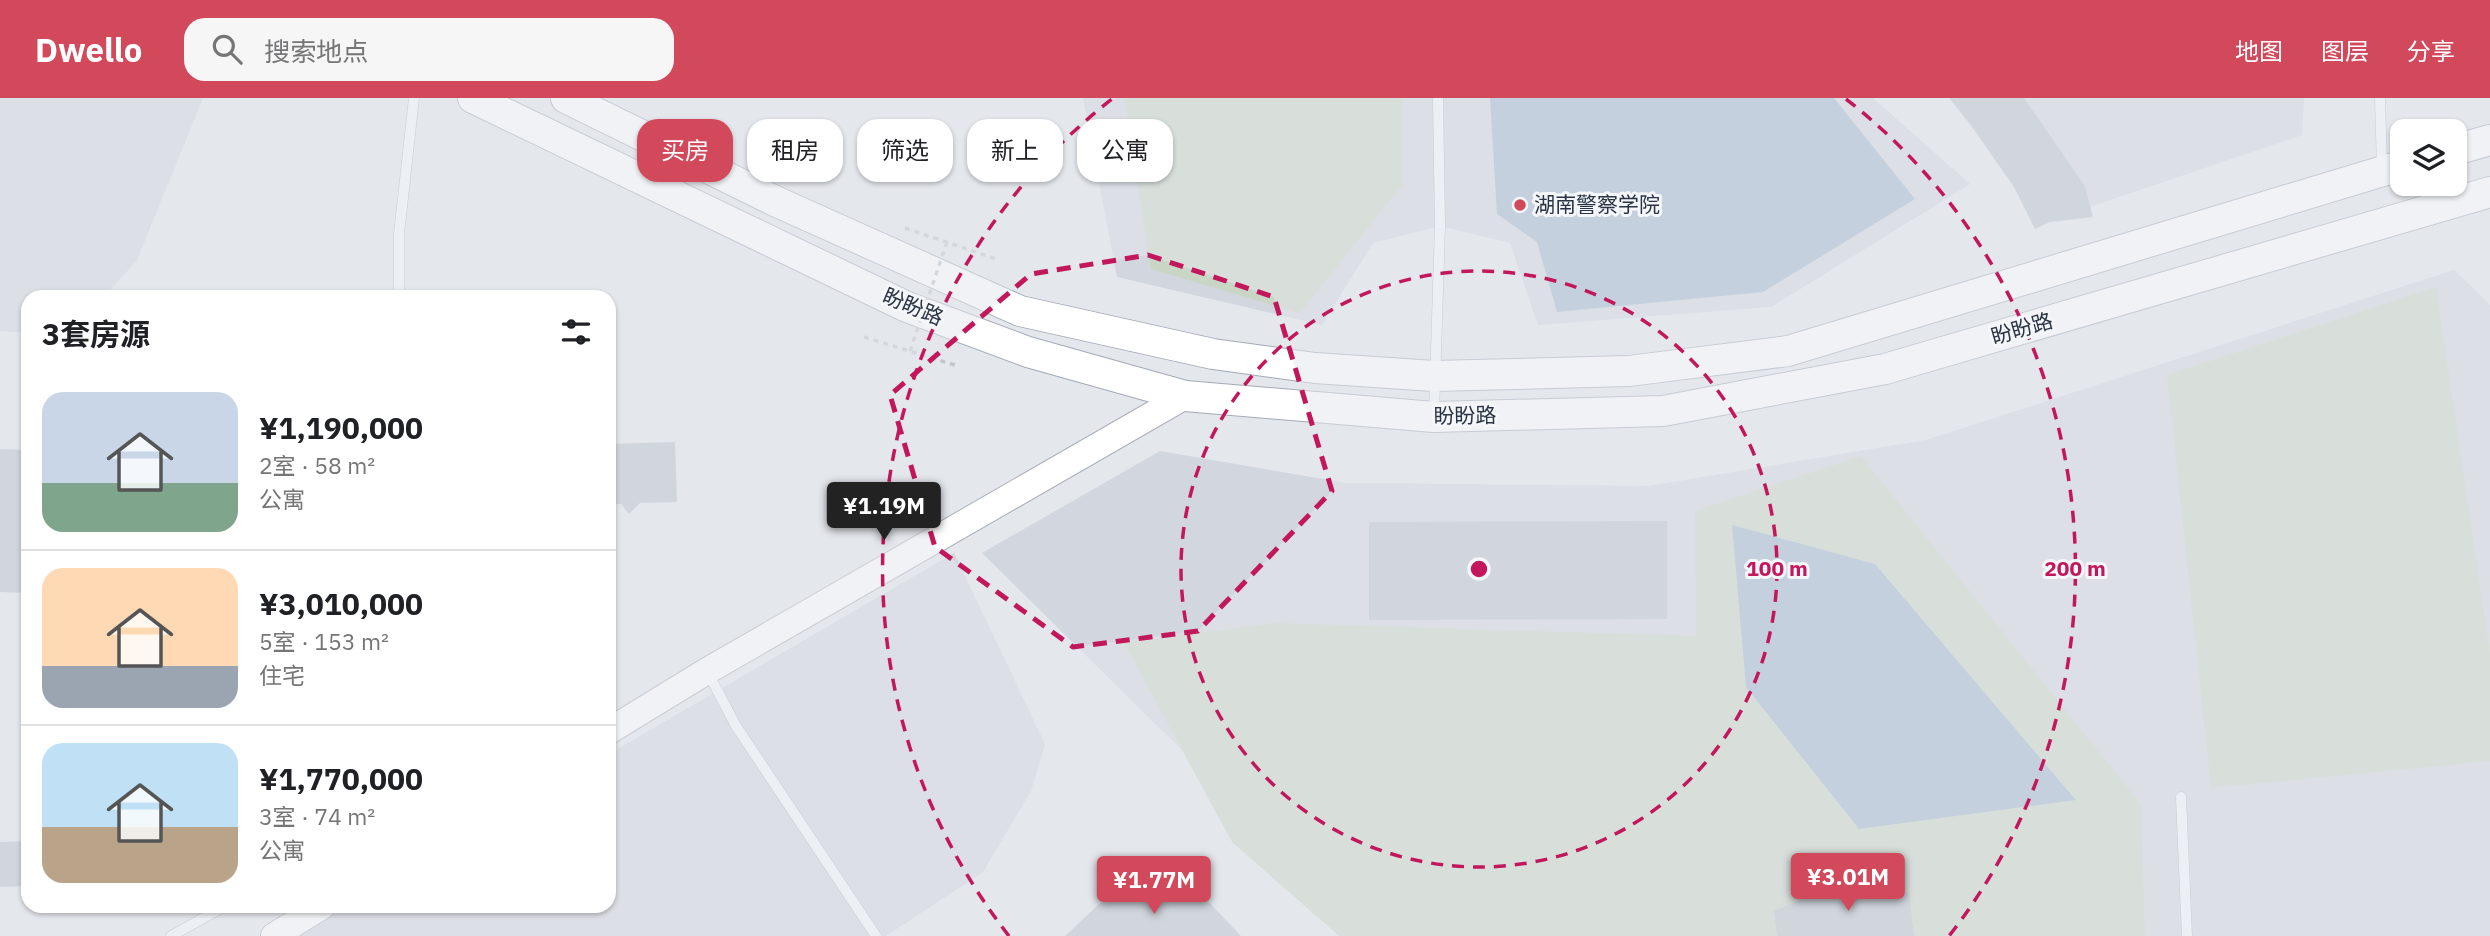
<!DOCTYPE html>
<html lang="zh">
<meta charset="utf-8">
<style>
body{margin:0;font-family:"IBM Plex Sans","Noto Sans SC",sans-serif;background:#f6f6f6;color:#202124;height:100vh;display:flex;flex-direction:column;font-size:26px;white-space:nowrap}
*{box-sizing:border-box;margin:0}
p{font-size:23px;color:#757577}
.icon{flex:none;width:38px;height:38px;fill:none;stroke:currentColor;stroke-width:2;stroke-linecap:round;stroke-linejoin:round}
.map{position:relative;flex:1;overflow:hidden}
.sheet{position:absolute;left:21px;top:192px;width:595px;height:623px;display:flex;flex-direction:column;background:#fff;border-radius:21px;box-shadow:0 2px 5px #0004}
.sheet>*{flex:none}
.top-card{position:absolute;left:637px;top:21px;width:665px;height:63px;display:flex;gap:14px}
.fabs{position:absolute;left:2390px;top:21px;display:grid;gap:14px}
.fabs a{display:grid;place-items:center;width:77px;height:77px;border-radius:14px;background:#fff;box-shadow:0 2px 5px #0004;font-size:35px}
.price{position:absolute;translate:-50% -60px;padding:0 16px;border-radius:7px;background:#d1495b;color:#fff;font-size:23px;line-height:46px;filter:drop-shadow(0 2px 4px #0008)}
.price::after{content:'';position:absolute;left:50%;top:42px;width:21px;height:16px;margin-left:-10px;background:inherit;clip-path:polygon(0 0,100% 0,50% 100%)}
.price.active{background:#222;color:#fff}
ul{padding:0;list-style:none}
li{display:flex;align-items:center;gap:21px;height:175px;padding:0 21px}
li+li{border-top:2px solid #e0e0e0}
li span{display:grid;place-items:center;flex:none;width:196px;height:140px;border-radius:21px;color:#555}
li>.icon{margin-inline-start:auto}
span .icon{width:84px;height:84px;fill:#fffc;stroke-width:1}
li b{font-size:30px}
h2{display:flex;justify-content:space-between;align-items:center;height:84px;padding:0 21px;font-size:30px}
.chip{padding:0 24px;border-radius:21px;background:#fff;box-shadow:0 2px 5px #0004;font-size:24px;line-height:63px}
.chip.active{background:#d1495b;color:#fff}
header{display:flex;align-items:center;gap:42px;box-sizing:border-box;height:98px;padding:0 35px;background:#d1495b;color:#fff}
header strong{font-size:33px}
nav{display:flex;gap:38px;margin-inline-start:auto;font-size:24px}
.search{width:490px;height:63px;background:#f6f6f6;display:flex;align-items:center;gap:18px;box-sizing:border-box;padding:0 24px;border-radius:21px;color:#757577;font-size:26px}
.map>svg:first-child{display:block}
</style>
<header>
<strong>Dwello</strong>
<div class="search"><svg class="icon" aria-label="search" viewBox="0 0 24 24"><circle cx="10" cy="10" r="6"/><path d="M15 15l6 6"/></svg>搜索地点</div>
<nav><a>地图</a><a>图层</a><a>分享</a></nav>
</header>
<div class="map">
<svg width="2490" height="838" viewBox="0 0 2490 838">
<rect width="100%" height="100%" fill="#e4e7ec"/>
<!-- built -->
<path fill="#d2d6de" d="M0 0H203L137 162 104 199 28 200V235L0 233Z
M1083 0H1873L1970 86 1771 209 1538 227 1510 145 1440 128 1373 145 1322 227 1117 179Z
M2015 0H2304L2302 37 2081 112Z
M2454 172 2490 207V838H1371L982 455 1160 353 1346 385 1649 388 1926 342Z
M954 455 1045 646 1031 693 983 774 886 838H297L347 809 609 808V656Z"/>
<!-- green -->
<path fill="#c9d6c5" d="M1124 0H1402L1403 86 1300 215 1151 171Z
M2436 189 2490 555V663L2211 690 2167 277Z
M1861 358 2141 706 2145 838H1339L1232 744 1124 545 1274 525 1696 538 1695 413Z"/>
<!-- water -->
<path fill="#9fb4cc" d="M1490 0H1834L1915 101 1763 194 1557 214 1537 144 1497 116Z
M1732 427 1875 466 2076 702 1859 731 1746 589Z"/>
<!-- building -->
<path fill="#bbc0ca" d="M1949 0H2024L2085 88 2093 119 2050 124 2035 131 2014 89 1970 26Z
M675 344 677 404 640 405 629 416 621 406H609V346Z
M0 351 28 352V495L0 494Z
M1667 423V521L1369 522V424Z
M28 743V788L0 789V744Z
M1186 780 1241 838H1065L1126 781 1153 811Z
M1839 784 1909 794 1914 838H1777L1774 813Z"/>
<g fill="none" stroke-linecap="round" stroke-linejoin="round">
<!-- service casing -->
<g stroke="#a9aeb7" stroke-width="11">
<path id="service" d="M2380 0 2382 69
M399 200V136L414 0
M1434 315 1440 128 1438 0
M707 573 736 628 876 838
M2181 699 2187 838
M171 838 225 808"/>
</g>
<!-- secondary casing -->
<g stroke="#a9aeb7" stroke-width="28">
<path id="secondary" d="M609 633 707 573 1185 298
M274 838 322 808"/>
</g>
<!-- primary casing -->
<g stroke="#a3abb8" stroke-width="32">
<path id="primary" d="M473 0 907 209 1028 254 1185 298 1434 319 1663 313 1885 271 2490 94
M566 0 775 103 1020 213 1213 256 1315 270 1434 278 1629 273 1788 253 2403 67
M2455 52 2490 42"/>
</g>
<!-- path -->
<path stroke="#c2c5cb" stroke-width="3.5" stroke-dasharray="5 5" stroke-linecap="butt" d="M905 130 996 161
M864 239 958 268"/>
<!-- service -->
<use href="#service" stroke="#f7f8fa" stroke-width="10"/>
<!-- secondary -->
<use href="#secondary" stroke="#fff" stroke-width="26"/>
<!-- primary -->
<use href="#primary" stroke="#fff" stroke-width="30"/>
<!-- path-bridge -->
<path stroke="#c2c5cb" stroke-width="3.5" stroke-dasharray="5 5" stroke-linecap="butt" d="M910 253 947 144"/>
</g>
<!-- marked area -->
<path d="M0 0H2490V838H0ZM1148 157 1274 199 1332 393 1198 533 1073 549 935 449 890 297 1031 176Z" fill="#e4e7ec" fill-opacity=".55" fill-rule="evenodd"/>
<path fill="none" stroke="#c2185b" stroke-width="5" stroke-dasharray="14 9" stroke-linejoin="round" d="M1148 157 1274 199 1332 393 1198 533 1073 549 935 449 890 297 1031 176Z"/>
<!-- distance rings -->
<g fill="none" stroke="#c2185b" stroke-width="3.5" stroke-dasharray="12 9">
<circle cx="1479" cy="471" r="298"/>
<path d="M1009 838A596 596 0 0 1 1112 1M1846 1A596 596 0 0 1 1949 838"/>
</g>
<!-- markers -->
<circle fill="#d1495b" stroke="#f4f6f9" stroke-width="2.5" cx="1520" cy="107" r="7"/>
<g text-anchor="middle" stroke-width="6" stroke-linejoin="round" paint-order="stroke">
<!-- poi labels -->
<g font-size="21" fill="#2b3445" stroke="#f4f6f9" text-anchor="start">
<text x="1534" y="114">湖南警察学院</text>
</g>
<!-- street labels -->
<g font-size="21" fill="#2b3445" stroke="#f4f6f9">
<text transform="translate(913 209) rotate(23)" y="7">盼盼路</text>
<text transform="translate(2022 231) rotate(-16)" y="7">盼盼路</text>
<text transform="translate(1465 318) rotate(-1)" y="7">盼盼路</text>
</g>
</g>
<circle cx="1479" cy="471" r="10" fill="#c2185b" stroke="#f4f6f9" stroke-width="3.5"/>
<g font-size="21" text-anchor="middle" font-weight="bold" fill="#c2185b" stroke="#f4f6f9" stroke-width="6" stroke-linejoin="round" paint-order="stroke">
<text x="1777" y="478">100 m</text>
<text x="2075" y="478">200 m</text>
</g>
</svg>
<div class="fabs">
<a><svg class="icon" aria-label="layers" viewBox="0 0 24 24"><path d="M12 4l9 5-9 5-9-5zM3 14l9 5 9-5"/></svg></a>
</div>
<b class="price active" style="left:884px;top:444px">¥1.19M</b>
<b class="price" style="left:1848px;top:815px">¥3.01M</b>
<b class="price" style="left:1154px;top:818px">¥1.77M</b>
<div class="top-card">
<a class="chip active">买房</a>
<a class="chip">租房</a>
<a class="chip">筛选</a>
<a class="chip">新上</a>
<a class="chip">公寓</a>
</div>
<section class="sheet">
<h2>3套房源<svg class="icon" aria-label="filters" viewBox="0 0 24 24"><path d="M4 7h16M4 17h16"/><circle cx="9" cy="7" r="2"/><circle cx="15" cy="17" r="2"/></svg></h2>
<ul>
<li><span style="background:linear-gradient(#c9d6e8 65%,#7fa58c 0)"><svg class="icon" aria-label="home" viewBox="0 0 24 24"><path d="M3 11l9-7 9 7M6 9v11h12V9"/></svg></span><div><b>¥1,190,000</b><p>2室 · 58 m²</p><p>公寓</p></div></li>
<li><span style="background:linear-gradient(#ffd9b3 70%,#9aa5b1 0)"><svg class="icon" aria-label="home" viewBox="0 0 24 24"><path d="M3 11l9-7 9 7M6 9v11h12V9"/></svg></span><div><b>¥3,010,000</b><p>5室 · 153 m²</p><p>住宅</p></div></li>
<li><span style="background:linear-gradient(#bfe0f5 60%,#b9a48a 0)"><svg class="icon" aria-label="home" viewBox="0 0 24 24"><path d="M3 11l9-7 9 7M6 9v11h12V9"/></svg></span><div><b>¥1,770,000</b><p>3室 · 74 m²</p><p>公寓</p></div></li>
</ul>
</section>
</div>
